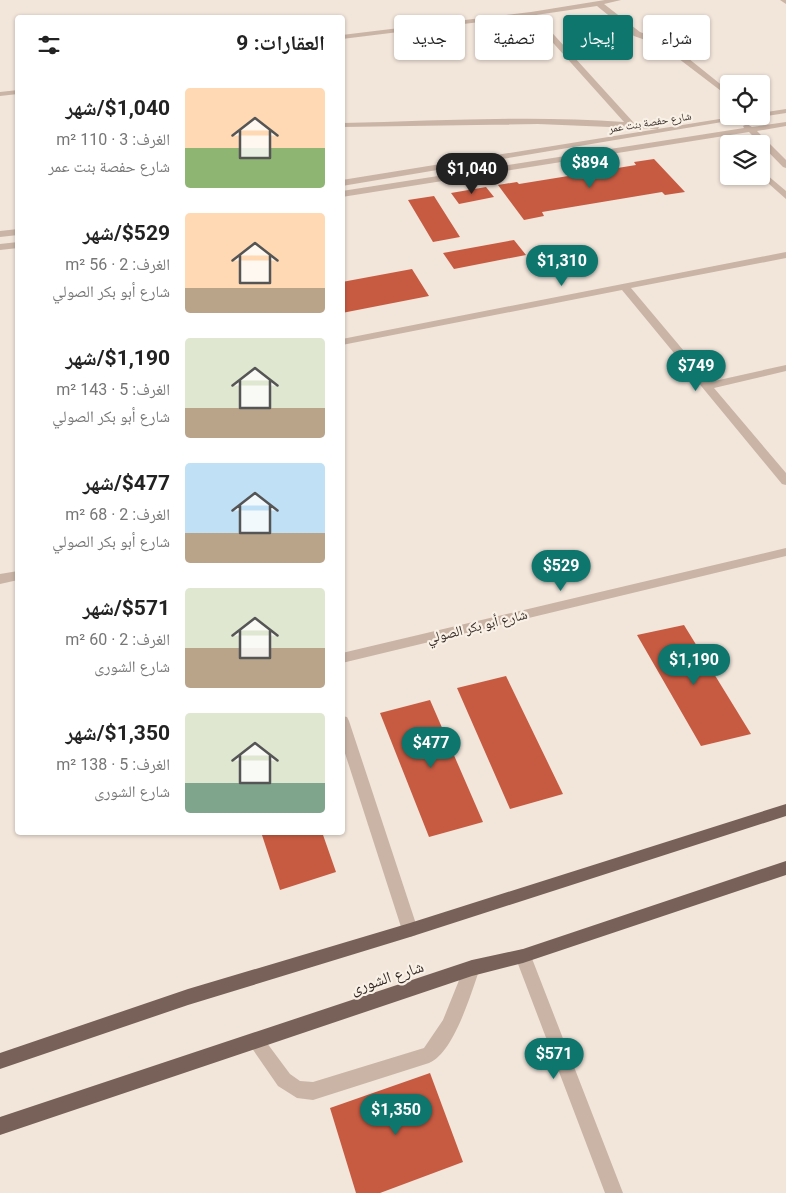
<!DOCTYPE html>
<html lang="ar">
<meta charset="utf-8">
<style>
body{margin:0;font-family:Roboto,"Noto Naskh Arabic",sans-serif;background:#f2f2f2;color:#222;direction:rtl;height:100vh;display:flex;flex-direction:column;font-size:19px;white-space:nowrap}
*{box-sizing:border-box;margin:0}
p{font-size:16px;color:#767676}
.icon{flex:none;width:28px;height:28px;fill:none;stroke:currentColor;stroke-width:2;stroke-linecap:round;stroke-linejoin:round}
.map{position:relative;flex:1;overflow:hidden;direction:ltr}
.details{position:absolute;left:15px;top:15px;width:330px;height:820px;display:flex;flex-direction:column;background:#fff;border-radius:5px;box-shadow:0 1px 4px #0004;direction:rtl}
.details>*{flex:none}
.top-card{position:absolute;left:360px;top:15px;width:350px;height:45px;direction:rtl;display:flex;gap:10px}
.buttons{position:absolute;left:720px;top:75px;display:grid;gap:10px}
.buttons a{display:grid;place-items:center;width:50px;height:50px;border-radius:5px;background:#fff;box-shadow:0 1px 4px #0004;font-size:25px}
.price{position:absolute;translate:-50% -42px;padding:0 11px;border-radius:18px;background:#0f766e;color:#fff;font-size:16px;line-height:32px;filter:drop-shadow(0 1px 2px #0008)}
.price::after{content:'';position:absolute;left:50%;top:30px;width:15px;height:11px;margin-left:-8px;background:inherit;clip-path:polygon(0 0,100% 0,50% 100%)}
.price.on{background:#222;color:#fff}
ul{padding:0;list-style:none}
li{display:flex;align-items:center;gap:15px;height:125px;padding:0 20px}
li span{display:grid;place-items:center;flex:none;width:140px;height:100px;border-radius:5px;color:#555}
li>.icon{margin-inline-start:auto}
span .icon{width:60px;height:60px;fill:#fffc;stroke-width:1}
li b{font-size:21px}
h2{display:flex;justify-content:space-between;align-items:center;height:60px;padding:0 20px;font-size:21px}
.chip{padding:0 18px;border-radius:5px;background:#fff;box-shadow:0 1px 4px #0004;font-size:18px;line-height:45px}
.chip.on{background:#0f766e;color:#fff}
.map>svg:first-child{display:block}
</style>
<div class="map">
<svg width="786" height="1193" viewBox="0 0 786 1193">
<rect width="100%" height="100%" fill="#f2e5da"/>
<!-- building -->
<path fill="#c75b42" d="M654 159 685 192 665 195 662 192 542 212 544 216 524 220 498 185 517 182 519 184 636 165 634 162Z
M486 187 494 197 459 204 451 193Z
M434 196 460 237 433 242 408 200Z
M514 240 526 255 454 269 443 253Z
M412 269 429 296 342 313V282Z
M684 625 751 734 701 746 637 635Z
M506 676 563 794 510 809 457 688Z
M430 700 483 822 429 837 380 713Z
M261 832H322L336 872 280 890Z
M430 1073 463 1162 380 1193H356L330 1108Z"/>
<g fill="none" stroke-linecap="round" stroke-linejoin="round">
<!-- minor -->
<path fill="#cab4a6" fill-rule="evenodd" d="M605 0H621L604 4 640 32 668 42 729 91V97L662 46 634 36 597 6 536 15 634 123 655 125 659 127 658 129 538 124 342 127V123C436 121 531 115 624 122L529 16 342 39V35L531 12Z
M780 0H786V4Z
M18 90V94L0 96V92Z
M786 109V113L761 117 758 116H761V113Z
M738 116H758L342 186V180Z
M786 122V126L757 131 786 160V168L783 167 749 132 342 197V191L744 128 743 126 747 124 752 127Z
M761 170 786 191V199L760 176H761Z
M18 229V235L0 237V231Z
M18 242V248L0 250V244Z
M786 252V258L631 288 710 382 786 365V371L714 388 786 473V485L782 484 622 290 342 345V339Z
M786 548V556L342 663V653Z
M18 571V580L0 584V574Z
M342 716 347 717 349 721 418 930 416 935 410 937 404 935 402 930 342 744Z
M523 949 529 951 531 956 623 1193H605L515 956 517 951Z
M472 960 478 963 480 968C471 993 454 1053 429 1063L313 1100 297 1098 278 1086 247 1041 249 1035 255 1033 261 1035 290 1074 300 1081 313 1082 424 1048 443 1020 466 963Z"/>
<!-- major -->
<path fill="#786158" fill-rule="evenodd" d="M786 804V816L410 937 188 1005 0 1069V1053L188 989 410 923Z
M786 861V875L523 963 472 976 0 1135V1117L472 960 523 949Z"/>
</g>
<g text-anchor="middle" stroke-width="4.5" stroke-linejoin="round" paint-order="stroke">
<!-- far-street labels -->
<g font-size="11" fill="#362b27" stroke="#f9f0e6">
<text transform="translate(650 122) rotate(-9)" y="4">شارع حفصة بنت عمر</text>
</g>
<!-- street labels -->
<g font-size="14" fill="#362b27" stroke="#f9f0e6">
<text transform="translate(477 626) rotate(-14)" y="5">شارع أبو بكر الصولي</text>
</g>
<!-- near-street labels -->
<g font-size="16" fill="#362b27" stroke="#f9f0e6">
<text transform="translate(387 977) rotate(-18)" y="6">شارع الشورى</text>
</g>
</g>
</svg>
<div class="buttons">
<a><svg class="icon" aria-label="locate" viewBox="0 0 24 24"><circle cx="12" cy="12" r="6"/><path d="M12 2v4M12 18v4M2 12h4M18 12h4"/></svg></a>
<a><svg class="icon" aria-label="layers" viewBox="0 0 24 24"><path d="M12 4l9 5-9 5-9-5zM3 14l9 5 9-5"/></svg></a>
</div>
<b class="price" style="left:590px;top:189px">$894</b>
<b class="price on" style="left:472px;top:195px">$1,040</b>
<b class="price" style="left:562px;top:287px">$1,310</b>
<b class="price" style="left:696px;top:392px">$749</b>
<b class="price" style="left:561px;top:592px">$529</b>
<b class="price" style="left:694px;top:686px">$1,190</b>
<b class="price" style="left:431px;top:769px">$477</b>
<b class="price" style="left:554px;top:1080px">$571</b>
<b class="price" style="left:396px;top:1136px">$1,350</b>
<div class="top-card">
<a class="chip">شراء</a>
<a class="chip on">إيجار</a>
<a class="chip">تصفية</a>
<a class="chip">جديد</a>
</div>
<section class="details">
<h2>العقارات: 9<svg class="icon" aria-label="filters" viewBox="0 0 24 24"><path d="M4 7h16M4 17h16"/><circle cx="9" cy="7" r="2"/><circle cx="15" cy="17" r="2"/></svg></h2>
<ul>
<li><span style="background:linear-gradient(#ffd9b3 60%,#8fb573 0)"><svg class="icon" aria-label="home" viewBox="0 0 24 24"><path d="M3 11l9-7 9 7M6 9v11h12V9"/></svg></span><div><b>$1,040/شهر</b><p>الغرف: 3 · 110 m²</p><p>شارع حفصة بنت عمر</p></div></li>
<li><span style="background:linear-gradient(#ffd9b3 75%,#b9a48a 0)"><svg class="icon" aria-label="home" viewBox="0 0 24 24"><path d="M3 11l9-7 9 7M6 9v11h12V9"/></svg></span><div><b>$529/شهر</b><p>الغرف: 2 · 56 m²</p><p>شارع أبو بكر الصولي</p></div></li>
<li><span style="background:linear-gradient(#dfe7d0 70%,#b9a48a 0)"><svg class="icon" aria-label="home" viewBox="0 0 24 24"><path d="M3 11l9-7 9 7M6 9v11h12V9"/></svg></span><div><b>$1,190/شهر</b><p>الغرف: 5 · 143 m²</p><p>شارع أبو بكر الصولي</p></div></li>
<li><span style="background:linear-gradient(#bfe0f5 70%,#b9a48a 0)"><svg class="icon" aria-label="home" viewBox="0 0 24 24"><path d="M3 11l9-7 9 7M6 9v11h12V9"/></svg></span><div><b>$477/شهر</b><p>الغرف: 2 · 68 m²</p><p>شارع أبو بكر الصولي</p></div></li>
<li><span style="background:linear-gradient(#dfe7d0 60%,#b9a48a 0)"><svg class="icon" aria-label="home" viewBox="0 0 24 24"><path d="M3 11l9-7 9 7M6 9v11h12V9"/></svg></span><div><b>$571/شهر</b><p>الغرف: 2 · 60 m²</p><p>شارع الشورى</p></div></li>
<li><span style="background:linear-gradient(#dfe7d0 70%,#7fa58c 0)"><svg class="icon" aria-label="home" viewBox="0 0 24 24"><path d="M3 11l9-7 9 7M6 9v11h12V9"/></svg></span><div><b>$1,350/شهر</b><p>الغرف: 5 · 138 m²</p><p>شارع الشورى</p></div></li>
</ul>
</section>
</div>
